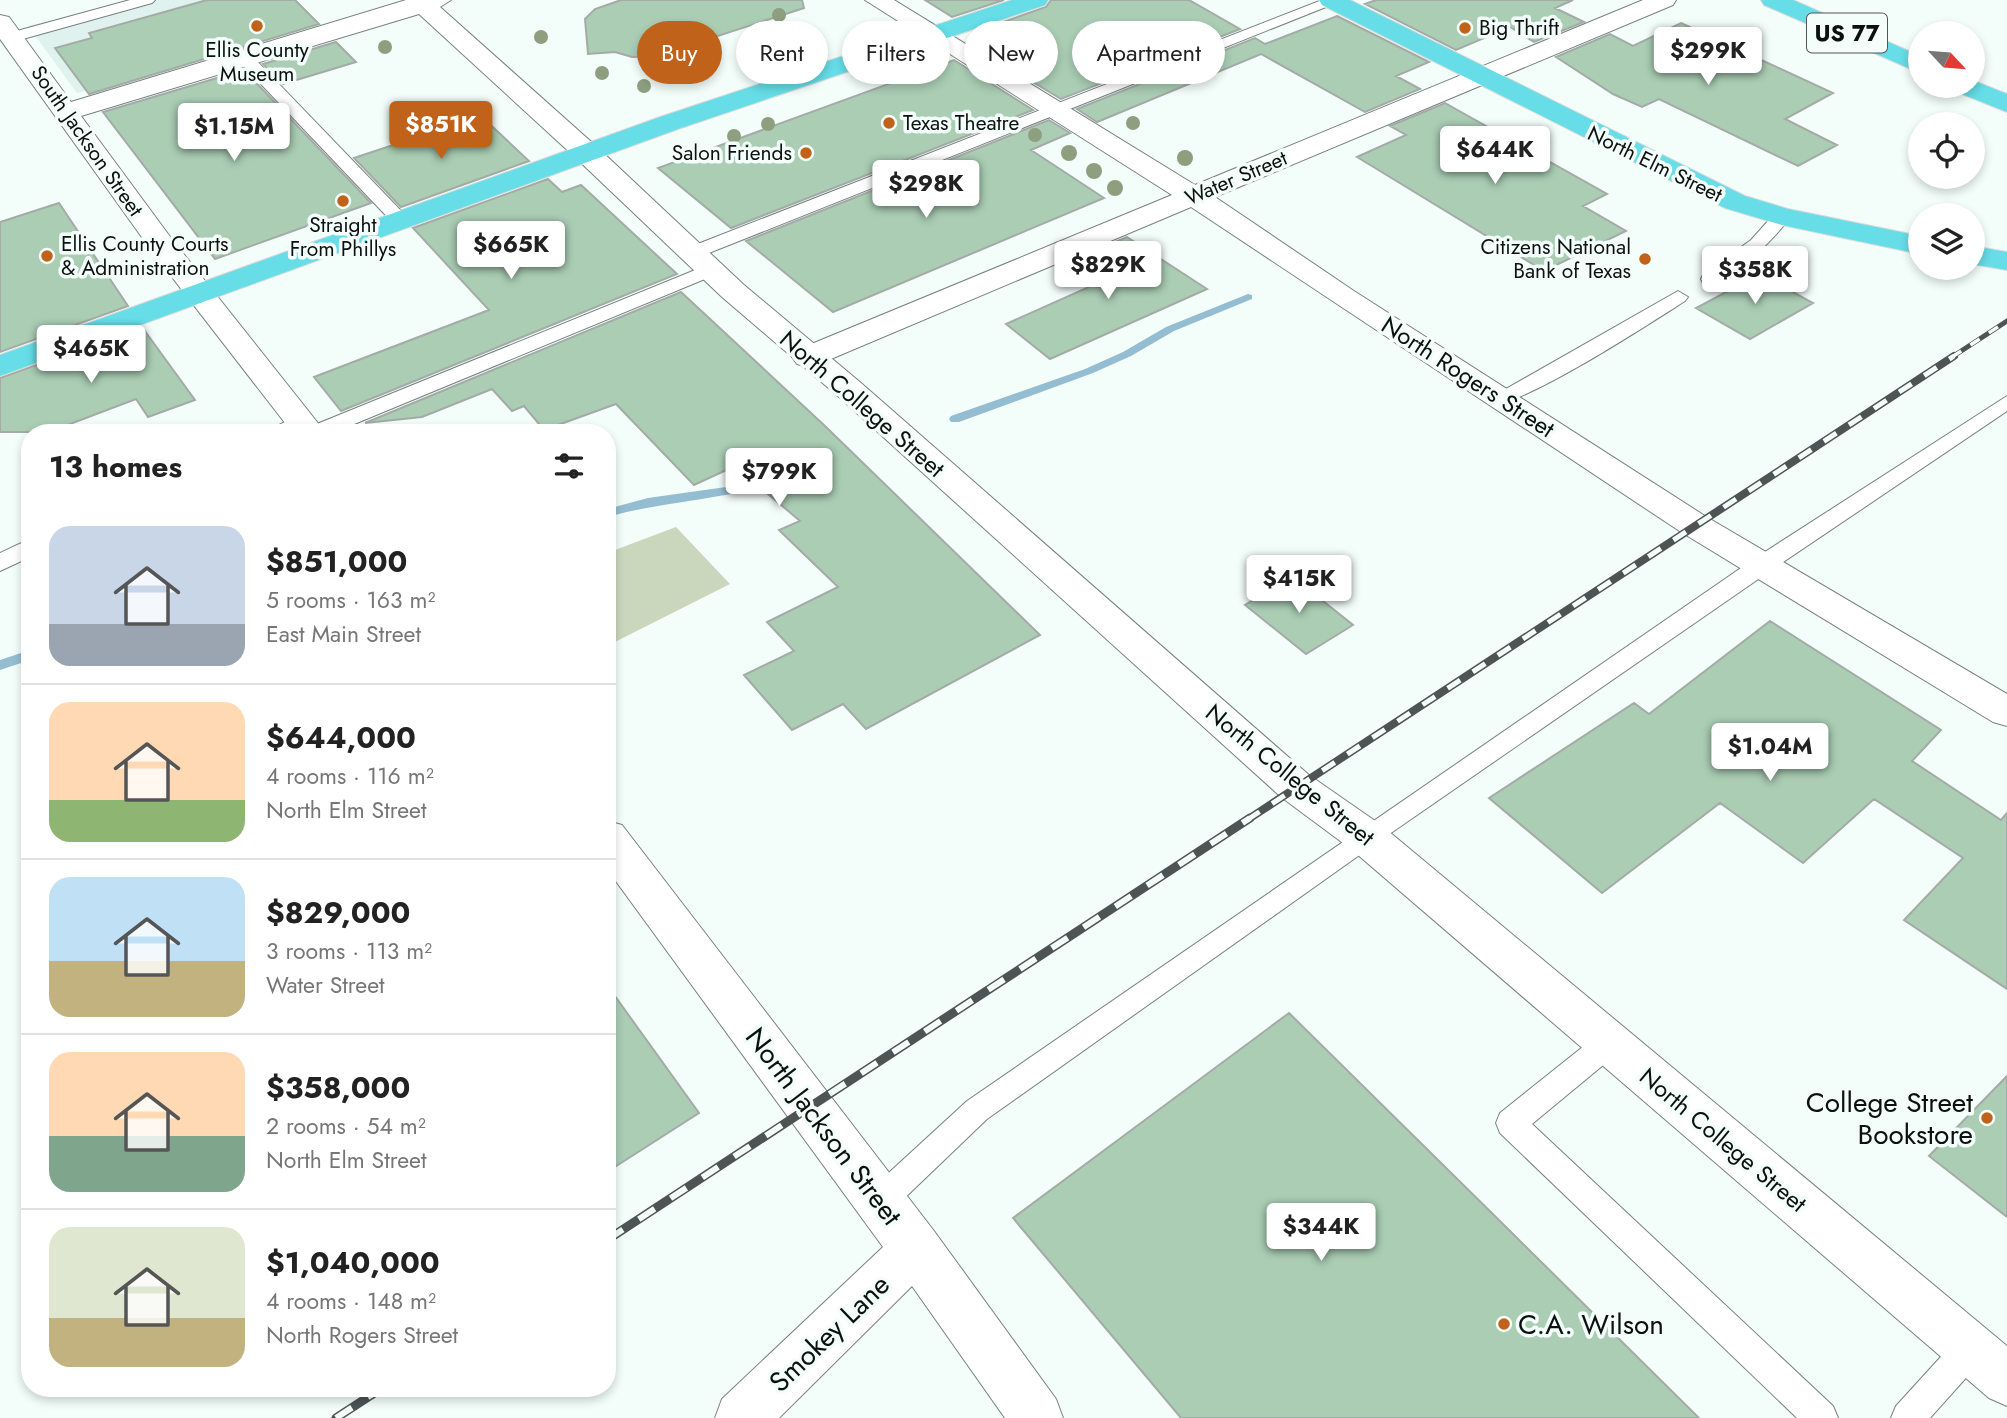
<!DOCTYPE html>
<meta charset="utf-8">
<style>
body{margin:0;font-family:Jost,sans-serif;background:#f2f2f2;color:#222;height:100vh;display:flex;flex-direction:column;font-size:26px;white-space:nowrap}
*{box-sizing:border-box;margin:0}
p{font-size:23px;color:#767676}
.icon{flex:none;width:38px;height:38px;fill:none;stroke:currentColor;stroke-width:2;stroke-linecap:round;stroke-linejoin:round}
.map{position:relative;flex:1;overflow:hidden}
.side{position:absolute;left:21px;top:424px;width:595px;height:973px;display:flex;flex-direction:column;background:#fff;border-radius:28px;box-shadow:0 4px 10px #0003}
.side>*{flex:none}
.guide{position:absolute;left:637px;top:21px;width:665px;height:63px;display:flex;gap:14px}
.needle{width:46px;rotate:116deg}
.fabs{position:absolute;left:1908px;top:21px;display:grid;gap:14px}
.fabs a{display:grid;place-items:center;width:77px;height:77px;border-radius:50%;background:#fff;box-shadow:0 4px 10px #0003;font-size:35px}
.price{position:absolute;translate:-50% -60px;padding:0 16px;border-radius:7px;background:#fff;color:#222;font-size:23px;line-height:46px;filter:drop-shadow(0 2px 4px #0008)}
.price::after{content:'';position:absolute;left:50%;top:42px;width:21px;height:16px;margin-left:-10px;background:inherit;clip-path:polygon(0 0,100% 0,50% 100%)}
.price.on{background:#c1621b;color:#fff}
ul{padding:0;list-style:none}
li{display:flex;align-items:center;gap:21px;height:175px;padding:0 28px}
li+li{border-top:2px solid #e0e0e0}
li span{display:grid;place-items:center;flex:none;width:196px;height:140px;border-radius:21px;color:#555}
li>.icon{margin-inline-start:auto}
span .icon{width:84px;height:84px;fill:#fffc;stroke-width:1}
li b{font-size:30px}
h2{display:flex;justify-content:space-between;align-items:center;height:84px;padding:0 28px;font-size:30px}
.chip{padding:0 24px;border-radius:32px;background:#fff;box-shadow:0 4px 10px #0003;font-size:24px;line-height:63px}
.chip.on{background:#c1621b;color:#fff}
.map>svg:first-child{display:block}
</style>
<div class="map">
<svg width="2007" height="1418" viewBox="0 0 2007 1418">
<rect width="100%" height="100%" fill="#f3fefb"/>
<!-- built -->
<path fill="#dff2ed" d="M134 0H203L241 45 77 93 28 26Z"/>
<!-- green -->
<path fill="#cbd7bd" d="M676 527 730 584 607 646V553Z"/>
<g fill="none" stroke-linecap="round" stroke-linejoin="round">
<!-- stream -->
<path fill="#95bdd1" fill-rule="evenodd" d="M1248 294 1252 295V299L1174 331 1131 356 1093 373 959 422H951L949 419 951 416 1085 369 1123 352 1166 327Z
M775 475 779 476 781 479 779 482C723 500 664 501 607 517V509L648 498 733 486Z
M30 650V660L0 670V660Z"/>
</g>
<!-- building -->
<path fill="#aacdb4" stroke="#a4aba6" stroke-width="2" d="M207 0H295L319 24 89 94 55 48 92 38 89 33Z
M621 0H802L804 8 656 56 632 57 615 52 588 54 585 19 595 9Z
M925 0H1004L952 17Z
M1051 0H1189L1240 29 1061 99 980 50 994 45 974 32 1046 7Z
M1376 0H1573L1555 8 1584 22 1534 42 1510 27 1456 50 1365 4Z
M1337 16 1429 62 1396 76 1420 89 1365 112 1261 54 1097 122 1077 109 1255 38 1265 44Z
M1681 23 1833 93 1785 119 1837 145 1798 166 1659 99 1642 107 1613 94 1556 57 1610 34 1633 46Z
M336 42 356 62 283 84 263 64Z
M954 60 1033 110 731 228 658 168Z
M244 70 371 203 215 259 103 112Z
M1445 103 1607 194 1583 206 1626 231 1544 271 1357 157 1406 135 1390 126Z
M481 116 529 161 401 207 354 158Z
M1049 120 1070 133 1031 150 1104 198 833 312 746 241Z
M548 179 562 192 581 185 677 274 341 411 314 377 489 310 413 228Z
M59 203 128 306 0 352V222Z
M1127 237 1207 289 1050 359 1006 324 1091 286 1099 287 1122 275 1090 253Z
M1760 274 1813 303 1750 339 1696 308Z
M681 292 825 426 1040 635 866 729 843 704 792 730 744 675 794 651 767 622 838 587 779 530 800 521 735 466 694 485 616 404 544 430 524 406 512 411 492 389 422 417 365 423Z
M142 327 195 400 148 417 136 399 49 432H0V378Z
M1293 577 1353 625 1306 654 1245 605Z
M1770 621 1941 730 1912 761 2001 820 2007 813V989L1904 920 1963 858 1874 799 1803 863 1720 803 1602 893 1489 798 1634 703 1649 714Z
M607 985 699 1113 607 1172Z
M1289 1013 1509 1230 1699 1418H1181L1013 1218Z
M2007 1076V1217L1929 1156Z"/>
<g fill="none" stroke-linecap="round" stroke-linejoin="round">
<!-- service casing -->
<g stroke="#77817e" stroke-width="2">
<path id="service" d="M130 0H155L152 3 12 42 4 37 6 34Z
M1322 0 1341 1 699 257H685L683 253 685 249Z
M245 53 251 55 407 217 410 221 407 225H395L239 61V55Z
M1782 211 1791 216C1778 235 1727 289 1703 283L1701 279 1703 275 1751 240 1776 212Z
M710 264 719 270 717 274 335 432H307L308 429 271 432C278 422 299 416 310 419L312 426Z
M1678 291 1688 297 1685 301C1655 320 1519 409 1493 403L1490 398Z
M2007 396V411L1770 571 1375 844 987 1119 891 1211 880 1215 869 1211 865 1201 869 1191 967 1101 1754 559Z
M30 539V557L0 571V553Z
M1609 1030 1619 1034 1623 1043 1619 1052 1532 1124 1833 1406 1838 1418H1797L1500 1133 1496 1123 1500 1113 1599 1034Z
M1970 1333 1982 1338 1986 1349 1982 1360 1930 1418H1891L1896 1406 1958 1338Z"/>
</g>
<!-- minor casing -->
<g stroke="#77817e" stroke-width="2">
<path id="minor" d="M406 0H451L440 7 597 147 601 153 597 159H577L419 14 81 116 171 238 325 432H292L151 250 0 39V15L9 17 71 102Z
M865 0H894L1195 185 1643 0H1676L1673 5 1215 197 1354 291 1705 516 2007 694V726L1993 722 1681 532 1191 207 819 364 808 367 797 364 792 357 797 350 1172 195Z
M607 821 622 825 934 1231 1056 1399 1063 1418H1005L912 1286 779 1418H715L722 1399 883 1247 607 869Z"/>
</g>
<!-- tertiary casing -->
<g stroke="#77817e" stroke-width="2">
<path id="tertiary" d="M587 145 597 147 744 285 861 383 1309 775 1381 825 2007 1346V1406L1989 1398 1351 849 1281 797 839 397 722 297 577 159 573 153 577 147Z"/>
</g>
<!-- primary casing -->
<g stroke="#d8d9d9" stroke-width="2">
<path id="primary" d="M1012 0H1048L1045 5 678 129 0 376V355L660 117Z
M1319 0H1350L1745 196 1788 209 1920 236V254L1782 225 1725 208 1322 5Z
M1761 0H1793L1920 56V73L1764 5Z
M1972 80 2007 94V112L1957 92 1953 86H1972Z
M1972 246 2007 252V270L1972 264Z"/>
</g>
<!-- service -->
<use href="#service" fill="#fff" fill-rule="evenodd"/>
<!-- minor -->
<use href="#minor" fill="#fff" fill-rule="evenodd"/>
<!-- tertiary -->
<use href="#tertiary" fill="#fff" fill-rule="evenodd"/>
<!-- primary -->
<use href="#primary" fill="#66dde7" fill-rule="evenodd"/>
<!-- rail-far2 casing -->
<g stroke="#4e5453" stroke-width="5">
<path id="rail-far2" d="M1952 357 2007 321"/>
</g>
<!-- rail-far1 casing -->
<g stroke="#4e5453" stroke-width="8">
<path id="rail-far1" d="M1247 820 1954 356"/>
</g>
<!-- rail casing -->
<g stroke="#4e5453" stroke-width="9">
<path id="rail" d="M607 1240 1250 818
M336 1418 382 1388"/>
</g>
<!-- rail-far2 -->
<use href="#rail-far2" stroke="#f3fefb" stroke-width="3.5" stroke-dasharray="11" stroke-linecap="butt"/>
<!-- rail-far1 -->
<use href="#rail-far1" stroke="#f3fefb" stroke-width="5" stroke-dasharray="15" stroke-linecap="butt"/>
<!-- rail -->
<use href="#rail" stroke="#f3fefb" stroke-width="6" stroke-dasharray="19" stroke-linecap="butt"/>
</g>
<!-- trees -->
<g fill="#8e9f80">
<circle cx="779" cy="15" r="7"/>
<circle cx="541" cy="37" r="7"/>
<circle cx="766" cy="42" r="7"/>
<circle cx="385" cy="47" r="7"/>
<circle cx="602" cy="73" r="7"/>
<circle cx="644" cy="86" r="7"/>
<circle cx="1133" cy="123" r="7"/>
<circle cx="768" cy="124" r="7"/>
<circle cx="1035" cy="135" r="7"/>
<circle cx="734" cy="136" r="7"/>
<circle cx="1069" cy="153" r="8"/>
<circle cx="1185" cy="158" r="8"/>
<circle cx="1094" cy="171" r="8"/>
<circle cx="1115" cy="188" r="8"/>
</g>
<!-- markers -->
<g fill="#c1621b" stroke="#f3fefb" stroke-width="2.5">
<circle cx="257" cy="26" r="7"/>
<circle cx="1465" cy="28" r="7"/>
<circle cx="889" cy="123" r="7"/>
<circle cx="806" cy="153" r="7"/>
<circle cx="343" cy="201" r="7"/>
<circle cx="47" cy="256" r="7"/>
<circle cx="1645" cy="259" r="7"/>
<circle cx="1987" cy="1118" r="7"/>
<circle cx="1504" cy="1324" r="7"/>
</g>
<g text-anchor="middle" stroke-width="7" stroke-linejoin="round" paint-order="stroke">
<!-- far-poi labels -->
<g font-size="21" fill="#0c100f" stroke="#f3fefb" text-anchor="start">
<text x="1479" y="35">Big Thrift</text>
<text x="257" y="57" text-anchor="middle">Ellis County<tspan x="257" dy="24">Museum</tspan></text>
<text x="903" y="130">Texas Theatre</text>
<text x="792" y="160" text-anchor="end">Salon Friends</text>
<text x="343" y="232" text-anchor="middle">Straight<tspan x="343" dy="24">From Phillys</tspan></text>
<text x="61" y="251">Ellis County Courts<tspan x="61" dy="24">&amp; Administration</tspan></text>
<text x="1631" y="254" text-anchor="end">Citizens National<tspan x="1631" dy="24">Bank of Texas</tspan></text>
</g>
<!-- far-street labels -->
<g font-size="21" fill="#0c100f" stroke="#f3fefb">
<text transform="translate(87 141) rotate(55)" y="7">South Jackson Street</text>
<text transform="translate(1655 164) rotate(26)" y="7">North Elm Street</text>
<text transform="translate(1236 178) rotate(-23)" y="7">Water Street</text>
</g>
<!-- shield labels -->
<rect fill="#f3fefb" stroke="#515756" stroke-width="2" x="1807" y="13.5" width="80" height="39" rx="5"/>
<g font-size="23" font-weight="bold" fill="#0c100f">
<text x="1847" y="41">US 77</text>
</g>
<!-- street labels -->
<g font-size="24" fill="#0c100f" stroke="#f3fefb">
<text transform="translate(1468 377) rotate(33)" y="8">North Rogers Street</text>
<text transform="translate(862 404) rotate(41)" y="8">North College Street</text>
<text transform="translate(1290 775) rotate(39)" y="8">North College Street</text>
<text transform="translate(1723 1140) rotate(40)" y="8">North College Street</text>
</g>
<!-- near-poi labels -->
<g font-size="28" fill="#0c100f" stroke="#f3fefb" text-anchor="end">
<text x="1973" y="1112">College Street<tspan x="1973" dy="32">Bookstore</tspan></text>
<text x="1518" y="1334" text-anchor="start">C.A. Wilson</text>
</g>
<!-- near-street labels -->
<g font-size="28" fill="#0c100f" stroke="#f3fefb">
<text transform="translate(824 1126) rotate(53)" y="10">North Jackson Street</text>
<text transform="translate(829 1333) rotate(-44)" y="10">Smokey Lane</text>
</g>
</g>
</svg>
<div class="fabs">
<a><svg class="needle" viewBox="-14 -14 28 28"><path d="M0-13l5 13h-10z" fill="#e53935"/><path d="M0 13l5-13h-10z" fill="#767676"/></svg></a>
<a><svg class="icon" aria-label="locate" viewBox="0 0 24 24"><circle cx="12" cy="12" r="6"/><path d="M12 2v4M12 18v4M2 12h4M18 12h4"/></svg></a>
<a><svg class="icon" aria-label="layers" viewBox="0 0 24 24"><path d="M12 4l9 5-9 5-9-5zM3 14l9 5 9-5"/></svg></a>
</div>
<b class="price" style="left:1708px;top:87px">$299K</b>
<b class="price on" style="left:441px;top:161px">$851K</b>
<b class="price" style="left:234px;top:163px">$1.15M</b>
<b class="price" style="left:1495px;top:186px">$644K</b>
<b class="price" style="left:926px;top:220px">$298K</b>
<b class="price" style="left:511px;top:281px">$665K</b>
<b class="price" style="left:1108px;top:301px">$829K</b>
<b class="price" style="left:1755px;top:306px">$358K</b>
<b class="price" style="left:91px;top:385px">$465K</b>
<b class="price" style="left:779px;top:508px">$799K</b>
<b class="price" style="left:1299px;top:615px">$415K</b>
<b class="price" style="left:1770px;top:783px">$1.04M</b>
<b class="price" style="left:1321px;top:1263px">$344K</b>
<div class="guide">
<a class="chip on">Buy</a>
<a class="chip">Rent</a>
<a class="chip">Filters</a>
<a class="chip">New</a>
<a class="chip">Apartment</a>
</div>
<section class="side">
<h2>13 homes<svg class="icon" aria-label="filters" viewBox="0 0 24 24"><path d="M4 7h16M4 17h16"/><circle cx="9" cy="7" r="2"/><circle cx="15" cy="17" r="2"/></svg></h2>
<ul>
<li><span style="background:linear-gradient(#c9d6e8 70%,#9aa5b1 0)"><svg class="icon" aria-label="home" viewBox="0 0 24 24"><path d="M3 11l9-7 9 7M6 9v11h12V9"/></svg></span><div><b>$851,000</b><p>5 rooms · 163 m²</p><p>East Main Street</p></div></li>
<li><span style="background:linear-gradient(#ffd9b3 70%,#8fb573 0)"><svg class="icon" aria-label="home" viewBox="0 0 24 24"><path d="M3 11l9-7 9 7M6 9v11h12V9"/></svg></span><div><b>$644,000</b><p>4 rooms · 116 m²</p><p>North Elm Street</p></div></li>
<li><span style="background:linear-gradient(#bfe0f5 60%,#c2b280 0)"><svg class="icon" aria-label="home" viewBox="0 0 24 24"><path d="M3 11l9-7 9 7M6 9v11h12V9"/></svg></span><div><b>$829,000</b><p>3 rooms · 113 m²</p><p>Water Street</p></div></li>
<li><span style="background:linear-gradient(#ffd9b3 60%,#7fa58c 0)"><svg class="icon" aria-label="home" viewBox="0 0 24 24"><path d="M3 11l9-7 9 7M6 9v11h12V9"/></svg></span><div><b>$358,000</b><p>2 rooms · 54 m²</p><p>North Elm Street</p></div></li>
<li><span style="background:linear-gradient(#dfe7d0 65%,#c2b280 0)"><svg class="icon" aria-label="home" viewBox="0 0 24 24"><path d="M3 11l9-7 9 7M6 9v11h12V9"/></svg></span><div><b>$1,040,000</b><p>4 rooms · 148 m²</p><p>North Rogers Street</p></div></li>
</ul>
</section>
</div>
